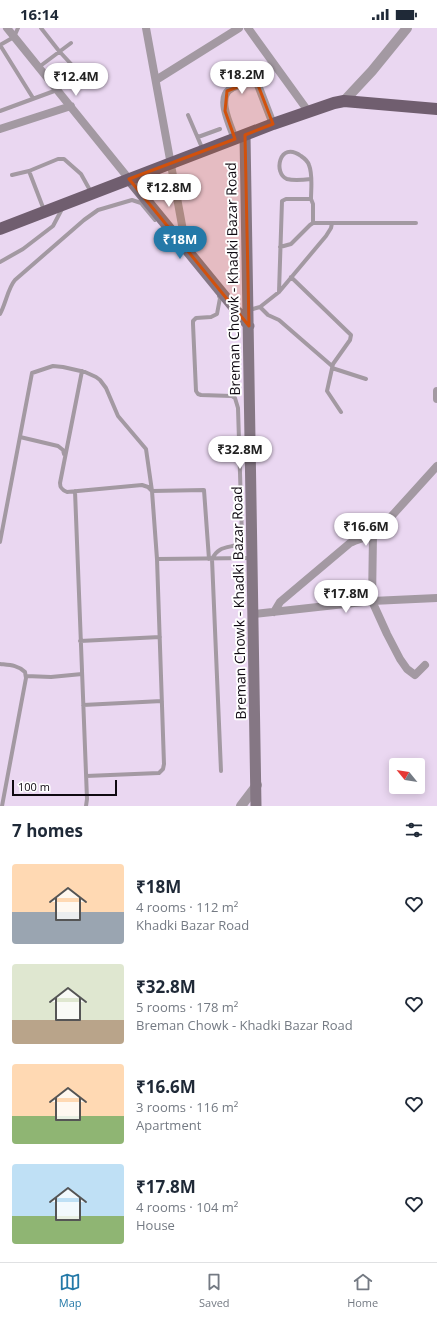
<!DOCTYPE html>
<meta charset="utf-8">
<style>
body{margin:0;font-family:"Open Sans",sans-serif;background:#f2f2f3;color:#1f2937;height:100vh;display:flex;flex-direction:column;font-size:15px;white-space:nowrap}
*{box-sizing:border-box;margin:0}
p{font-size:13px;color:#747a83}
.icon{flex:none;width:22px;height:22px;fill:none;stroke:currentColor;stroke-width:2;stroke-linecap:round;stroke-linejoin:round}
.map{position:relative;height:778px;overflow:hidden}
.drawer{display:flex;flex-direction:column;background:#fff;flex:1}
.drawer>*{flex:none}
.needle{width:26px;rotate:300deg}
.buttons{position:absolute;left:389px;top:730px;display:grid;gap:8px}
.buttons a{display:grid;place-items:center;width:36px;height:36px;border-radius:4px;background:#fff;box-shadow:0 2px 10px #0003;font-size:20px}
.scale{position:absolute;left:12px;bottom:10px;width:105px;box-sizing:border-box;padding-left:4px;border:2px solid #0f0911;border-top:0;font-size:11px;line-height:14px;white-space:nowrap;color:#0f0911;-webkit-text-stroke:3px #fff;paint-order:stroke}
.price{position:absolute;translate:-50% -34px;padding:0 9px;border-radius:14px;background:#fff;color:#222;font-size:13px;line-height:26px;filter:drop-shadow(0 1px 2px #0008)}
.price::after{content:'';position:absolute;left:50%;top:24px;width:12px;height:9px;margin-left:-6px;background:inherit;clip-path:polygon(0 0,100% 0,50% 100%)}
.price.on{background:#2479a8;color:#fff}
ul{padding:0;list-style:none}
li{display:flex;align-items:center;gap:12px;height:100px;padding:0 12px}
li span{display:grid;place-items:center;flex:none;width:112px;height:80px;border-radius:4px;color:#555}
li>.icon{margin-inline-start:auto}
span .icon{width:48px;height:48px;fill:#fffc;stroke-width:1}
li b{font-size:17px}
h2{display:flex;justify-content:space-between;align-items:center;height:48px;padding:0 12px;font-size:17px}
.status{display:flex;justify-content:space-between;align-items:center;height:28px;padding:0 20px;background:#fff;direction:ltr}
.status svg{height:11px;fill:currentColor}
.tabs{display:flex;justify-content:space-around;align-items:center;height:56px;border-top:1px solid #e0e1e3;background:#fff;font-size:11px;color:#747a83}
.tabs a{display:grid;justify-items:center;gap:2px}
.tabs .on{color:#2479a8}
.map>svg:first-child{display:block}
</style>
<div class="status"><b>16:14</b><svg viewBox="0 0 49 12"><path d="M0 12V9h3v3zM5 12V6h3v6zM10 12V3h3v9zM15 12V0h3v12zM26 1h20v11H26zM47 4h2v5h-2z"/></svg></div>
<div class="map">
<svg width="437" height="778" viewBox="0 0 437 778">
<rect width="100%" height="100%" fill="#ead7f1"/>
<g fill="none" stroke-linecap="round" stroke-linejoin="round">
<!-- service -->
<path stroke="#a399a2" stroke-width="4" d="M41 0 59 23 85 51
M0 17 33 70
M0 17 14 9 18 0
M39 39 71 15
M0 83 57 62
M188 87 203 122
M198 109 220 101
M29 143 58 131H64L81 146 91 164
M12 147 29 143 44 182
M311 171C311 160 313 147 309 137 308 134 304 130 301 128 279 112 273 146 287 151 294 153 303 152 311 151
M280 219 291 216 310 197 313 195H416
M0 234 23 221 53 198 62 181
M291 249 351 307 350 312 333 336 327 363 341 384
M279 264 282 173 286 171H311L313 176V195
M219 268 220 270 217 286 211 289 196 290 193 293V296L196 363 198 366 201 367 232 368 235 370 238 380 242 510 237 517C225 520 218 519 212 531L221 743
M260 279 268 287 279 292 332 338
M249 282 260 279 279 264 326 208 331 200 332 195
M0 286C6 275 8 260 15 252L84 192 98 182 132 172 141 175 155 192
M332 340 366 351
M82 343 60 455C60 460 62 462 67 464L142 457 148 459 152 463 157 531 164 736 163 741 159 745 86 748
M20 409 58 418 63 422 64 426
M75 463 87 771 86 778
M0 514 32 345 53 338 63 339 85 344 96 349 100 352 106 360 118 388 146 421 152 463 204 462 209 531
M157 531 251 530
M80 613 160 609
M0 636C9 637 18 637 25 644L26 650 2 778
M26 648 51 649 82 646
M83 677 162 673"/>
<!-- minor -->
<path stroke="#a399a2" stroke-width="8" d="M7 0 129 151
M146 0 186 219
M248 0 308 83
M156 52 239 0
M0 101 71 78
M235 111C231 99 217 72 229 62 235 57 245 55 253 53L258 57 273 96
M437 363V371
M373 507 372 573 387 606 400 631 407 641 415 647 425 637
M274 584 280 574 350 515C360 510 371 509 379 502L437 438
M254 586 372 573 437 570"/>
<!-- tertiary -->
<path stroke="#a399a2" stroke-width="10" d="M344 73 372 43 407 0
M241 778 257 757"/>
<!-- secondary -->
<path stroke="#857784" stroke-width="11" d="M245 107 256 778
M129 151 249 298"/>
<!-- primary -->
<path stroke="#705e6f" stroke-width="12" d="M0 201 273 96 334 75 344 73 437 81"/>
</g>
<!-- marked area -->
<path fill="#d2510c" fill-opacity="0.2" stroke="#d2510c" stroke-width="3" stroke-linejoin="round" d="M253 53 258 57 273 96 245 107 249 298 129 151 235 111 225 83 227 63Z"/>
<g text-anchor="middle" stroke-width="4" stroke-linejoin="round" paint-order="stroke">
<!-- street labels -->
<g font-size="14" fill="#0f0911" stroke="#fff">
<text transform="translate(233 251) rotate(-91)" y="5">Breman Chowk - Khadki Bazar Road</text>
<text transform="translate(239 575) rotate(-91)" y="5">Breman Chowk - Khadki Bazar Road</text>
</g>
</g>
</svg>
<div class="buttons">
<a><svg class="needle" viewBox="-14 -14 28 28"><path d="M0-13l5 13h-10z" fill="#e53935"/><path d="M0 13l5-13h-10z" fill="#747a83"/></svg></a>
</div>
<div class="scale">100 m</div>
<b class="price" style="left:242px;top:67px">₹18.2M</b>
<b class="price" style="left:76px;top:69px">₹12.4M</b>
<b class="price" style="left:169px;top:180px">₹12.8M</b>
<b class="price on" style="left:180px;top:232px">₹18M</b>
<b class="price" style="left:240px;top:442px">₹32.8M</b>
<b class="price" style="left:366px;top:519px">₹16.6M</b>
<b class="price" style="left:346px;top:586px">₹17.8M</b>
</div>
<section class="drawer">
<h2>7 homes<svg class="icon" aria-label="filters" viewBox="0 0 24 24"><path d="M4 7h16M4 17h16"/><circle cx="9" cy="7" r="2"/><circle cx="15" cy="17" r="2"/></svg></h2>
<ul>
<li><span style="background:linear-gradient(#ffd9b3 60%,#9aa5b1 0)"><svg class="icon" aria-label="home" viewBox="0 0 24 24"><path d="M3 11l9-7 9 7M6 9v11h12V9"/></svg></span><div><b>₹18M</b><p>4 rooms · 112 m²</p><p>Khadki Bazar Road</p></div><svg class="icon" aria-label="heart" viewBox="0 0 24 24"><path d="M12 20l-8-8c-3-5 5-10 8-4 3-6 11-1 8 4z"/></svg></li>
<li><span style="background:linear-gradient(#dfe7d0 70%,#b9a48a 0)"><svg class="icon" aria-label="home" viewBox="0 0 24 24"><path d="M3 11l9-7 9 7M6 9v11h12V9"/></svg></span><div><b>₹32.8M</b><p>5 rooms · 178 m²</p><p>Breman Chowk - Khadki Bazar Road</p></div><svg class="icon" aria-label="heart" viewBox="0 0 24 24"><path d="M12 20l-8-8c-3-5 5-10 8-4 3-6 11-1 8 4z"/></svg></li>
<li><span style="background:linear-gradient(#ffd9b3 65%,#8fb573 0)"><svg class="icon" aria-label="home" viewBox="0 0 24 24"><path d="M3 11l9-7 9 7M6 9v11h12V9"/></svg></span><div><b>₹16.6M</b><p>3 rooms · 116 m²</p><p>Apartment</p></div><svg class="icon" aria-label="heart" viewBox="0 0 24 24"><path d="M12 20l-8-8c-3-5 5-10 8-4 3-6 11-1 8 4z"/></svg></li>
<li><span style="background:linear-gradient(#bfe0f5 65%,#8fb573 0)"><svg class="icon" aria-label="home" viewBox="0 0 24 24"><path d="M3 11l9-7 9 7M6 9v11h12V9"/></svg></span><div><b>₹17.8M</b><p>4 rooms · 104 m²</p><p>House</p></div><svg class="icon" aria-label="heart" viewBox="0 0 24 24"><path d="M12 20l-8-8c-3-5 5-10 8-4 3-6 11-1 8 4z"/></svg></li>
</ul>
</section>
<nav class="tabs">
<a class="on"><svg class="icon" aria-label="map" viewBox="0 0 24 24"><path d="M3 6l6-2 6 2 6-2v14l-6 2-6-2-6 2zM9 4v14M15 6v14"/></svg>Map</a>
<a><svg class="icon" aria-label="saved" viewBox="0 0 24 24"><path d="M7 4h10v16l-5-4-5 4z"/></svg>Saved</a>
<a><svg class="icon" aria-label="home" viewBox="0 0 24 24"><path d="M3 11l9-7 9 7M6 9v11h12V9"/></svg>Home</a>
</nav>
